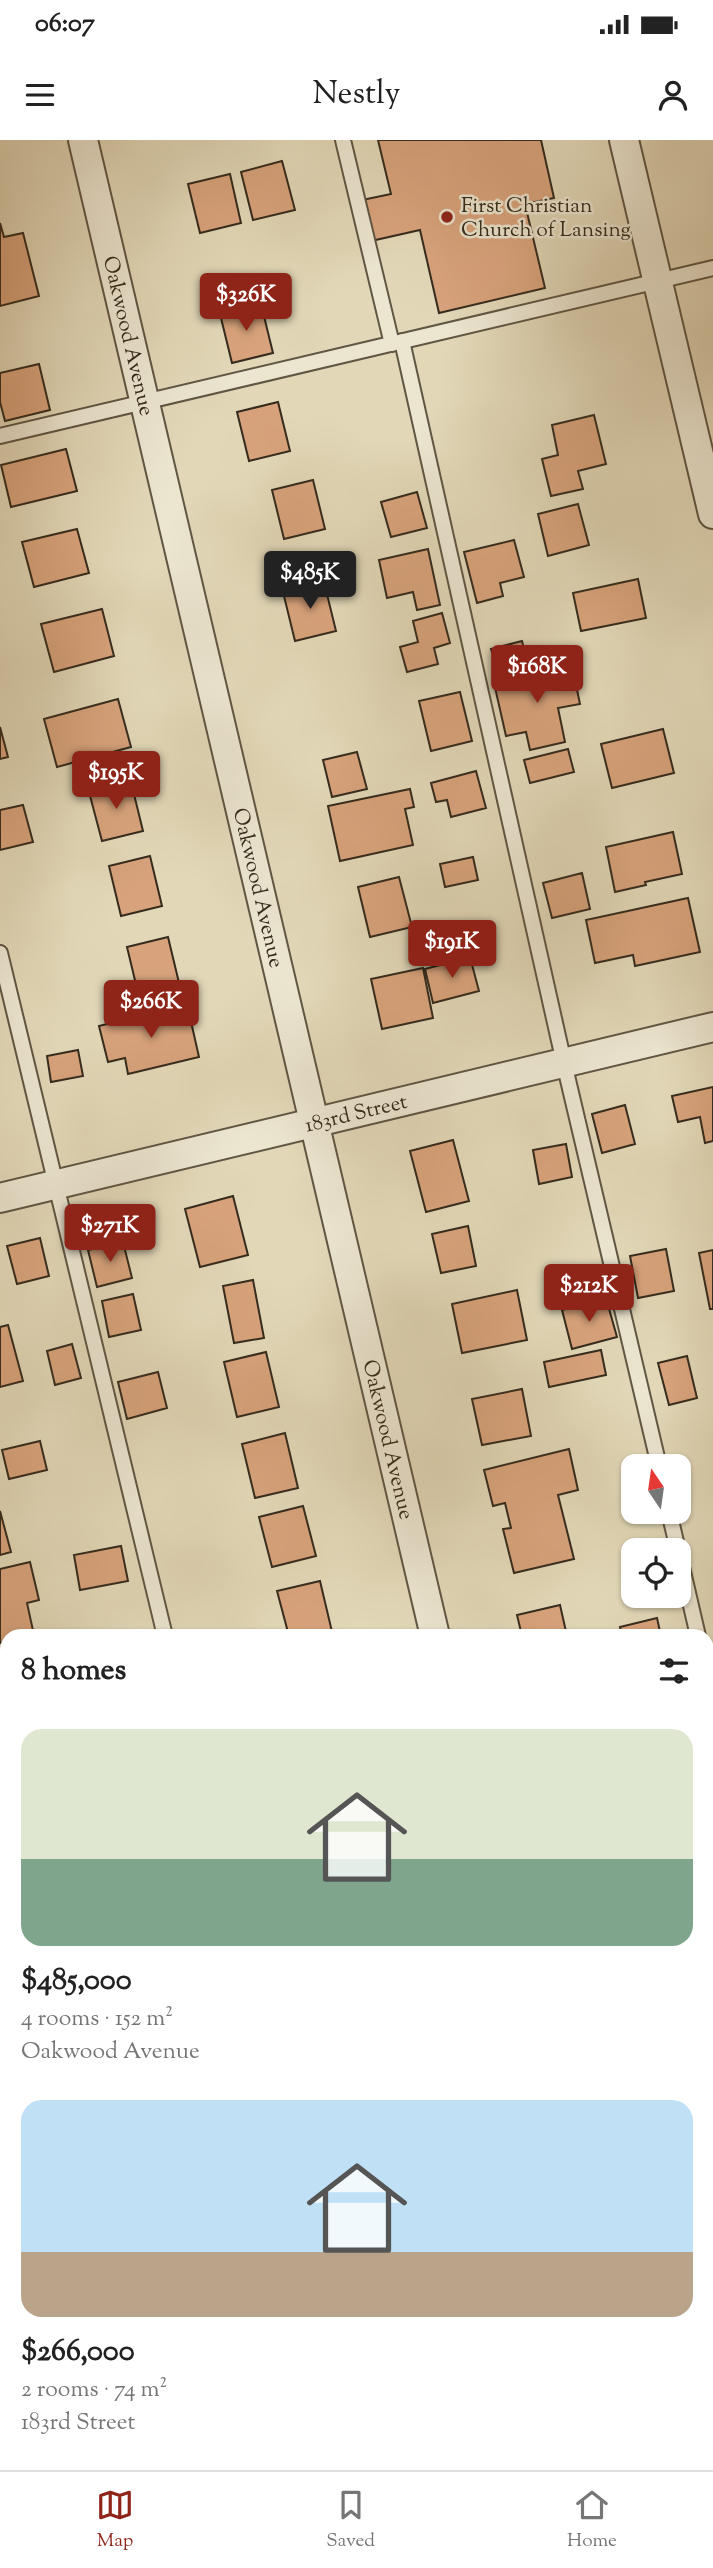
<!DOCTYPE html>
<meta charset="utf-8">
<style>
body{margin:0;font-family:"Sorts Mill Goudy",serif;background:#f6f6f6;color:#222;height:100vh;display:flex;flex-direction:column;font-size:26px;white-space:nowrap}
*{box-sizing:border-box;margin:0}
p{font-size:23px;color:#767676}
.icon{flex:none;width:38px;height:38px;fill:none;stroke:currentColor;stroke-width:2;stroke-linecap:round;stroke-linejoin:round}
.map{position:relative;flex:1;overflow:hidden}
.sheet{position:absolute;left:0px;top:1489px;width:714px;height:842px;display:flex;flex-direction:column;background:#fff;border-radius:21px 21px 0 0;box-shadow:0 2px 5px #0004}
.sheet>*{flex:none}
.needle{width:46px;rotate:347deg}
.tools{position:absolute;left:621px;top:1314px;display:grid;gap:14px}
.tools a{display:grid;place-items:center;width:70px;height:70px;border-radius:14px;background:#fff;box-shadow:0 2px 5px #0004;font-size:35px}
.price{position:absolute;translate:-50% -60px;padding:0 16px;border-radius:7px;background:#8f2418;color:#fff;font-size:23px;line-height:46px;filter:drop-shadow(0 2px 4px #0008)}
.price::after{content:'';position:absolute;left:50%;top:42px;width:21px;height:16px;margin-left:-10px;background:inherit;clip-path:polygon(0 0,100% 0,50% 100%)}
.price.selected{background:#222;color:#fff}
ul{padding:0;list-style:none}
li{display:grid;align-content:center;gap:14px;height:371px;padding:0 21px}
li span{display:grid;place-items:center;height:217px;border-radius:21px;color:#555}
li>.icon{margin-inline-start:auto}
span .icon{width:126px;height:126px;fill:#fffc;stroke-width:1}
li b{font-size:30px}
h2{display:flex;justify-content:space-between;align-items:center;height:84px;padding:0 21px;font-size:30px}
.status{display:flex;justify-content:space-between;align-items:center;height:49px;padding:0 35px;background:#fff;direction:ltr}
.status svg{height:19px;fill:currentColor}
header{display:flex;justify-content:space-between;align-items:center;height:91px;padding:0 21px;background:#fff;font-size:32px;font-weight:600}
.tab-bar{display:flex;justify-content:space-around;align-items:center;height:98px;border-top:2px solid #e0e0e0;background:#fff;font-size:19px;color:#767676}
.tab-bar a{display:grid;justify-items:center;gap:4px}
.tab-bar .selected{color:#8f2418}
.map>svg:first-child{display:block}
</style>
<div class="status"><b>06:07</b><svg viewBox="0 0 49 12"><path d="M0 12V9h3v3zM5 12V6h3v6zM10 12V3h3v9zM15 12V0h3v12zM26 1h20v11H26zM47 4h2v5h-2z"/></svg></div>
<header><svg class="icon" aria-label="menu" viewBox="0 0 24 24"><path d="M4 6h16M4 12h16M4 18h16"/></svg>Nestly<svg class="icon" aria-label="person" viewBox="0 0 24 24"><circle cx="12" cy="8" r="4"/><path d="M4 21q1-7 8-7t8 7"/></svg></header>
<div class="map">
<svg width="713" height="2330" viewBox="0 0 713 2330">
<rect width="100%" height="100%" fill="#e2d8b8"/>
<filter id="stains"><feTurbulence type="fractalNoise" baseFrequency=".00286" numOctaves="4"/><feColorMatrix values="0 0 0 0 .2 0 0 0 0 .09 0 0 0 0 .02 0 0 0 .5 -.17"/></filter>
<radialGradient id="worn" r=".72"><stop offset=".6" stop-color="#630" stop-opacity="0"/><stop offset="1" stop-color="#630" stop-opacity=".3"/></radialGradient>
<!-- building -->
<path fill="#d8a37c" stroke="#352b1d" stroke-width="2" d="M378 0H541L554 58 525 64 545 148 439 173 420 90 371 101 362 60 391 54Z
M282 21 295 70 253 80 241 32Z
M230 34 241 83 200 93 188 44Z
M0 83 4 97 23 93 39 156 0 166Z
M261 164 273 213 232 223 220 174Z
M39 224 50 270 5 281 0 262V233Z
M278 262 290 311 249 321 237 272Z
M594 275 606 324 578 331 583 349 551 356 542 319 558 315 552 285Z
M66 309 77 351 11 367 1 325Z
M313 340 325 389 284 399 272 350Z
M417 352 427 388 391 397 381 362Z
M578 364 589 405 548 416 538 374Z
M77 389 89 433 34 447 22 402Z
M514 400 524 437 500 443 503 456 477 463 464 412Z
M428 409 440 465 417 470 413 452 387 458 379 420Z
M638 439 646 478 581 491 573 453Z
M324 442 336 491 295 501 283 452Z
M102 469 114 516 54 532 41 484Z
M442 473 450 503 434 508 438 524 407 532 400 507 418 502 413 481Z
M522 501 529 529 499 537 491 509Z
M572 526 580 564 558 568 565 602 530 610 526 592 506 596 494 543Z
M460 552 472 601 431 611 419 561Z
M118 559 131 607 57 627 44 579Z
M0 587 8 617 0 619Z
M663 589 674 633 612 648 601 604Z
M568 609 574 632 530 643 524 620Z
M357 612 367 649 332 657 323 620Z
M476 631 486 668 451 677 447 660 436 662 431 643Z
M131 642 143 691 102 701 89 652Z
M410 649 414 667 405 669 413 705 340 721 328 666Z
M23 665 33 702 0 710V670Z
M673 692 682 734 645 742 646 745 615 752 606 707Z
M150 716 162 766 121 776 109 726Z
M473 717 478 740 445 747 440 724Z
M582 733 590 769 552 778 543 743Z
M399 737 412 787 370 797 358 747Z
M688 758 700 812 635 826 633 815 595 823 586 780Z
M168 797 180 847 139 857 127 807Z
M470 817 479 851 433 863 425 829Z
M423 828 433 878 382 889 371 839Z
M187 864 199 917 128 934 125 918 108 922 99 886Z
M78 910 83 936 51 942 47 916Z
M713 947V1001L705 1003 700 977 678 982 672 956Z
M625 965 635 1004 602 1013 592 974Z
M453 1000 469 1061 426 1072 410 1011Z
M566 1004 572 1037 539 1044 533 1010Z
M233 1056 248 1115 200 1127 185 1069Z
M468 1086 476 1126 441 1133 432 1094Z
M40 1098 49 1136 17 1144 7 1106Z
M123 1102 132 1138 97 1147 88 1110Z
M666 1109 674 1151 638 1158 630 1116Z
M713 1110V1169H710L699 1113Z
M253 1140 264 1198 234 1203 223 1146Z
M517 1150 527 1200 462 1213 452 1164Z
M133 1154 141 1190 109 1197 102 1161Z
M606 1158 617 1197 572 1209 562 1170Z
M8 1185 23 1241 0 1247V1187Z
M72 1204 81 1238 55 1245 47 1211Z
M601 1210 606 1235 549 1247 544 1222Z
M266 1212 279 1267 237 1277 224 1222Z
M687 1216 697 1258 669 1265 658 1223Z
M158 1232 167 1268 127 1279 118 1242Z
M522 1249 531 1296 482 1305 472 1259Z
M285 1293 298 1348 255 1358 242 1304Z
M40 1301 47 1330 9 1339 2 1310Z
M569 1309 578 1350 558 1355 574 1419 514 1433 503 1389 511 1388 505 1363 493 1366 484 1330Z
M303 1366 316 1416 272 1427 259 1377Z
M0 1371 11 1412 0 1415Z
M121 1406 128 1441 80 1450 74 1415Z
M30 1422 39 1460 27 1463 34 1495 7 1496V1501L0 1503V1429Z
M320 1441 333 1496H289L277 1451Z
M560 1465 567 1496H522L517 1475Z
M657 1478 661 1496H622L620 1487Z
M7 1524V1581H6L0 1552V1526Z
M709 1626 713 1642V1661L707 1663V1627Z
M713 1705V1742L707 1744V1706Z
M713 1789V1823L707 1791Z
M713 1866V1903L707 1904V1867Z
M707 2030 713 2057 707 2059Z
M713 2112V2155L707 2157V2114Z
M713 2179V2243L707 2245V2180Z
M713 2264V2304L707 2305V2265Z
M180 2324H267L269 2330H182Z
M482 2324H529L530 2330H459Z"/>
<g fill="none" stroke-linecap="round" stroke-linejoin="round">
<!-- service casing -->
<g stroke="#605644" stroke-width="18">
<path id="service" d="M343 0 392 204
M402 201 564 923 659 1326
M0 296 713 128
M0 813 165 1496
M669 1372 678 1410
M679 1414 698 1496
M707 1534 713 1560"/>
</g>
<!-- minor casing -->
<g stroke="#605644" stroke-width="32">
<g id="minor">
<path id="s1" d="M83 0 435 1496"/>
<path d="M624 0 713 374"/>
<path id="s2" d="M0 1058 713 887"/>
<path d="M0 1948 7 1978"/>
<path d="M707 1958 713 1957"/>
<path d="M0 2125 7 2124"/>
<path d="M88 2324 90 2330"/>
<path d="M629 2324 631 2330"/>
</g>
</g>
<!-- service -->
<use href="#service" stroke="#ece6d1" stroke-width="14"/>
<!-- minor -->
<use href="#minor" stroke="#ece6d1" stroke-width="28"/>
</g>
<!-- markers -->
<circle fill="#8f2418" stroke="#ece6d1" stroke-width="2.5" cx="447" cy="77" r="7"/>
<g text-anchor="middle" stroke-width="5" stroke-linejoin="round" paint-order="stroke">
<!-- poi labels -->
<g font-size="21" fill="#352b1d" stroke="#ece6d1" text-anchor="start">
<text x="461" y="72">First Christian<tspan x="461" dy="24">Church of Lansing</tspan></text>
</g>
<!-- street labels -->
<g font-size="21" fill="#352b1d" stroke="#ece6d1">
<text dy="7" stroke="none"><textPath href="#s1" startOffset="201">Oakwood Avenue</textPath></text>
<text dy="7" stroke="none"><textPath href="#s1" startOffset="768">Oakwood Avenue</textPath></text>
<text dy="7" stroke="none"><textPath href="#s2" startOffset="366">183rd Street</textPath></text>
<text dy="7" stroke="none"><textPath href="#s1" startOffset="1335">Oakwood Avenue</textPath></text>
</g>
</g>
<rect width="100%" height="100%" filter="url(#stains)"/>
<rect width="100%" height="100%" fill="url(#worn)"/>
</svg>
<div class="tools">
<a><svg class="needle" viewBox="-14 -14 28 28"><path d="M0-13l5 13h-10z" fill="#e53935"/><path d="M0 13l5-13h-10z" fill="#767676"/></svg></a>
<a><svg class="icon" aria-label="locate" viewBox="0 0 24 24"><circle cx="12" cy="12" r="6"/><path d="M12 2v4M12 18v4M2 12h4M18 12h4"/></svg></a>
</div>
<b class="price" style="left:246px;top:193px">$326K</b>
<b class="price selected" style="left:310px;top:471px">$485K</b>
<b class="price" style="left:537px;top:565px">$168K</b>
<b class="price" style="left:116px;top:671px">$195K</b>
<b class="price" style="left:452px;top:840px">$191K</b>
<b class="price" style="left:151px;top:900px">$266K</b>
<b class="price" style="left:110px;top:1124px">$271K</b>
<b class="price" style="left:589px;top:1184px">$212K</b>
<section class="sheet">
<h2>8 homes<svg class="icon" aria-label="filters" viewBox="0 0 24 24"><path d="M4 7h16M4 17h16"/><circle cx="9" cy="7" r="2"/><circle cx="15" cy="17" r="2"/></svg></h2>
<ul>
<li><span style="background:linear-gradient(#dfe7d0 60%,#7fa58c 0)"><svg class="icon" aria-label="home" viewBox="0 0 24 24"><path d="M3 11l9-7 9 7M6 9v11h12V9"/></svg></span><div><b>$485,000</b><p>4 rooms · 152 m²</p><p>Oakwood Avenue</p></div></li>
<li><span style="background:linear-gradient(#bfe0f5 70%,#b9a48a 0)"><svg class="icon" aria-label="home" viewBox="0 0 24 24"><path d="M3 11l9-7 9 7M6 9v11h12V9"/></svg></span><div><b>$266,000</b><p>2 rooms · 74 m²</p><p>183rd Street</p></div></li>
</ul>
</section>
</div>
<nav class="tab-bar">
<a class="selected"><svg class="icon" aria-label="map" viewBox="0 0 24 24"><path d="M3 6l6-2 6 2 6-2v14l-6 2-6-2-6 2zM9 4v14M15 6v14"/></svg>Map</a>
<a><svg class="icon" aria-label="saved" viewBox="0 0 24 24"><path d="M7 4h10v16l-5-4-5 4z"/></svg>Saved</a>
<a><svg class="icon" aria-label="home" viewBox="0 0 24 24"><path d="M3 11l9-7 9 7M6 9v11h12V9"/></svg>Home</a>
</nav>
